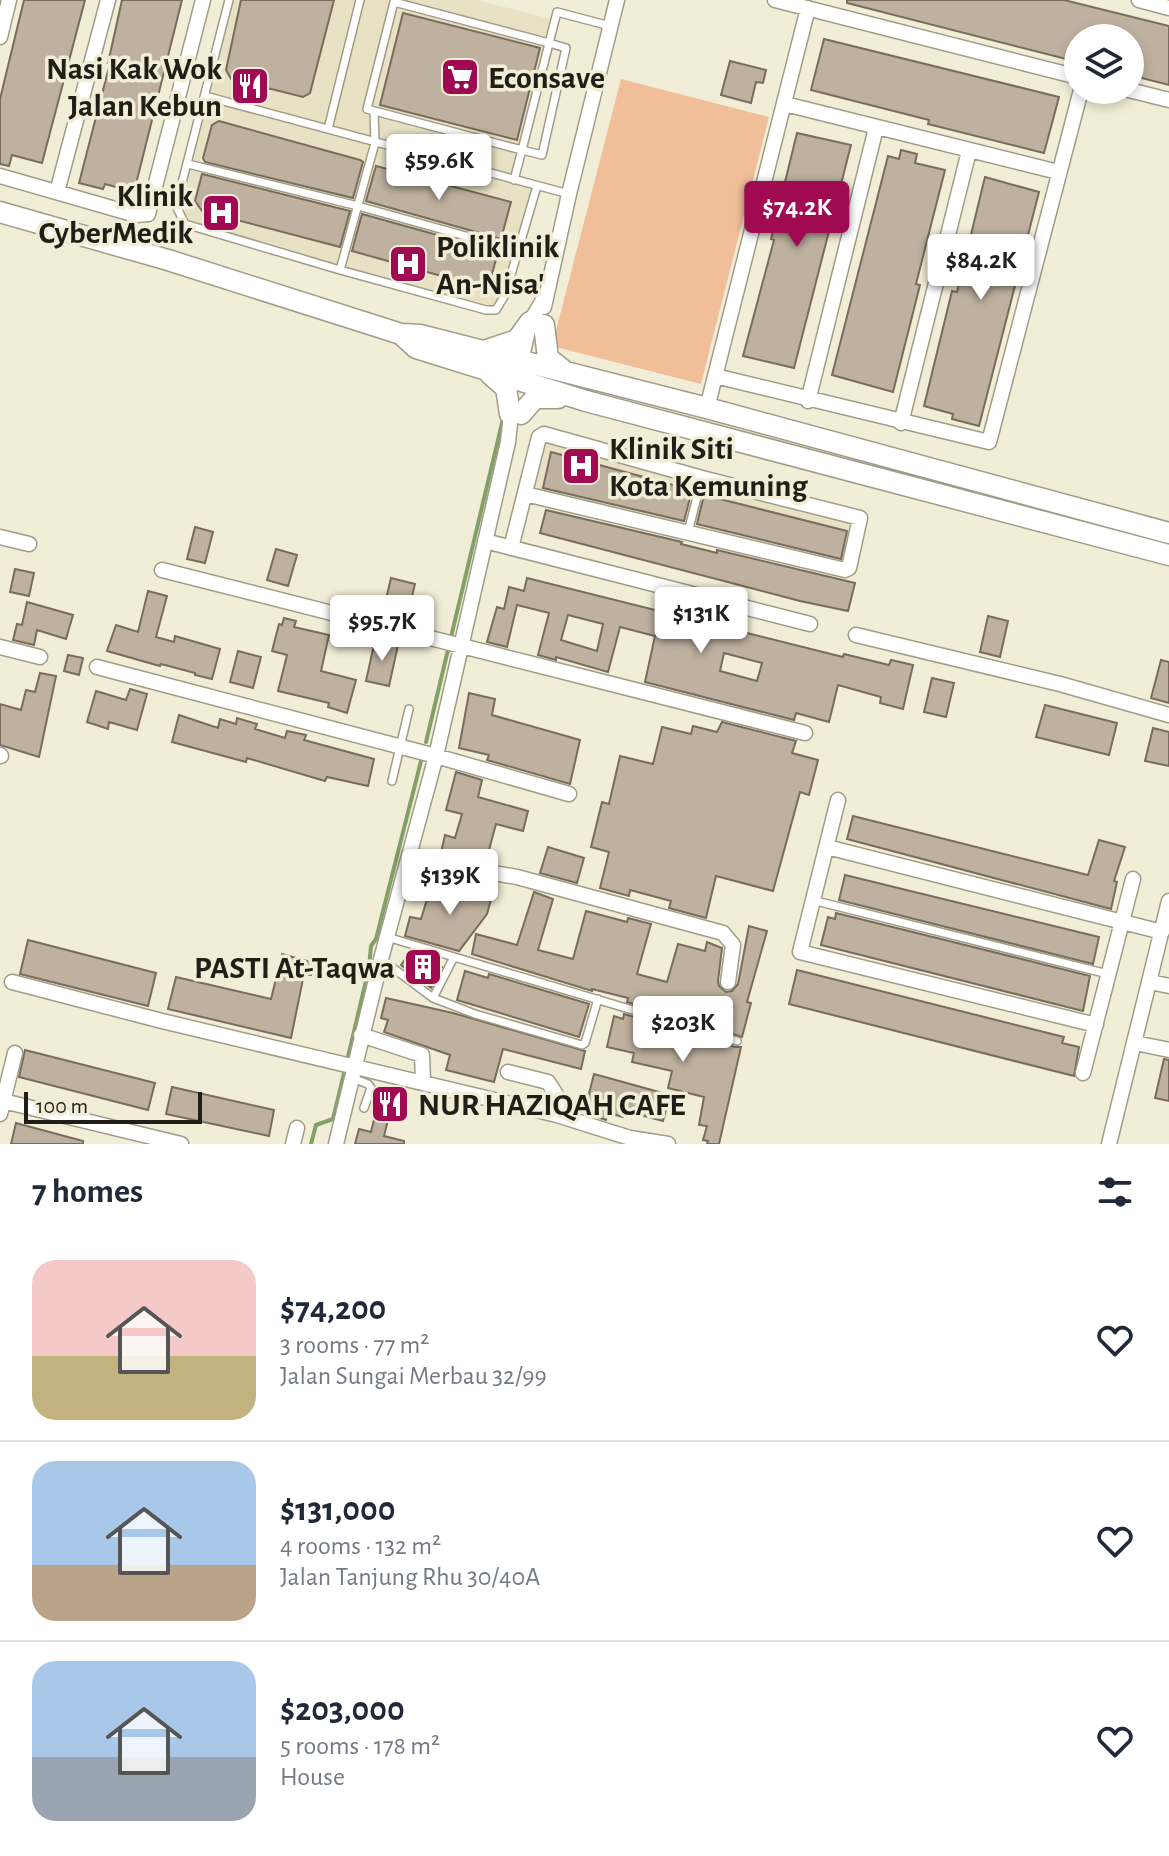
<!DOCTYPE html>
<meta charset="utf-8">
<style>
body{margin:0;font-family:"Alegreya Sans",sans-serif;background:#f6f6f7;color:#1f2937;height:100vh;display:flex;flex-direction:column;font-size:30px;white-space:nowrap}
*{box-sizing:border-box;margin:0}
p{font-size:26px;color:#747a83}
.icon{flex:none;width:44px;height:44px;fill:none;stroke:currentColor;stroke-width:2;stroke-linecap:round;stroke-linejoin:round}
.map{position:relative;height:1144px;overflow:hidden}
.panel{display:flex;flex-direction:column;background:#fff;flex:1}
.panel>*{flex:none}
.tools{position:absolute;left:1064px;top:24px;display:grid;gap:16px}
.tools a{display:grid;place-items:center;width:80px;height:80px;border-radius:50%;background:#fff;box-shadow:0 4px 12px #0003;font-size:40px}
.scale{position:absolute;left:24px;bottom:20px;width:178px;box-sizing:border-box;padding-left:8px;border:4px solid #201e16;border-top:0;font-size:22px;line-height:28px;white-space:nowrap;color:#201e16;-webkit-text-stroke:6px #f2edd7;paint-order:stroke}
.price{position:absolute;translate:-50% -68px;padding:0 18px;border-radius:8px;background:#fff;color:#222;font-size:26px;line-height:52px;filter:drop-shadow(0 2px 4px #0008)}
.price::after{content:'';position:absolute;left:50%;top:48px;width:24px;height:18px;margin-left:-12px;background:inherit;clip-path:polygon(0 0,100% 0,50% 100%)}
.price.on{background:#9f0a52;color:#fff}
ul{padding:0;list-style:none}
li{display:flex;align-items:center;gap:24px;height:200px;padding:0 32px}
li+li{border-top:2px solid #e0e1e3}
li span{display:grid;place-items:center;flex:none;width:224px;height:160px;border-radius:24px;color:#555}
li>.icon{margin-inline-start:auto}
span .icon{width:96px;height:96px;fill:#fffc;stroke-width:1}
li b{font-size:34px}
h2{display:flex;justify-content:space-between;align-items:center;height:96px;padding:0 32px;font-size:34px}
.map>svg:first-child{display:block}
</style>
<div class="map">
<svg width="1169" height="1144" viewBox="0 0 1169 1144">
<rect width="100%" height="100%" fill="#f2edd7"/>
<!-- built -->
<path fill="#e8e1c4" d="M234 0H477L551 19 511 182 532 188 499 302 495 307 343 268 190 222 181 207Z
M544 439 854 521 844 566 531 491Z"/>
<!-- green -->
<path fill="#f0be99" d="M621 79 769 117 701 384 552 346Z"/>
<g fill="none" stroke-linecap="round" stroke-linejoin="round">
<!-- stream -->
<path stroke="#81a169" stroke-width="4" d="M426 742 503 419
M347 1061 369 968 371 946 376 939 421 761
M311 1144 316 1125 333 1119 345 1069"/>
</g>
<!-- building -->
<path fill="#beb19f" stroke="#786c5c" stroke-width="2" fill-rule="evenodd" d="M24 0H85L42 163 12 155 9 166 0 164V99Z
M122 0H182L134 192 105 184 103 189 79 183 110 63H108Z
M241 0H334L310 93 303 97 231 79 226 70Z
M847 0H1064L1169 26V85L1130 75V38H1078V62L847 3Z
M403 13 540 48 517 140 380 105Z
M824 39 1059 97 1044 153 928 124 929 120 811 90Z
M730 61 766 70 763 83 756 82 751 103 721 95Z
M219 121 360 160 363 162 353 198 205 162 203 158 212 125Z
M797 133 851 145 794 368 743 356 774 240 771 239Z
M901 150 917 154 915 163 945 170 916 284 920 285 893 392 832 375 888 156 899 159Z
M376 166 511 202 501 239 366 201Z
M202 174 350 211 340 247 202 211 195 201Z
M985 177 1039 192 979 426 952 419 953 414 924 406 952 291 957 292Z
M362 214 498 252 488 289 352 251Z
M551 452 692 490 684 521 543 488Z
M704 495 847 531 841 559 697 524Z
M546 510 682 542 681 544 717 553V550L855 583 848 611 800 601 540 533Z
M195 527 213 532 205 563 187 559Z
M276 549 297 555 288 586 267 580Z
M15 569 34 573 29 596 10 592Z
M391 578 415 584 406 621 382 616Z
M527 578 843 657 844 654 889 665 891 660 913 665 903 709 880 703 881 697 838 685 829 722 796 713 794 720 645 682 655 636 620 627 608 672 556 657V660L538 655 549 613 517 605 507 647 487 642 497 607 504 609 509 587 524 591ZM568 615 603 624 597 651 561 640ZM724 653 762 663 757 681 720 671Z
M148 591 167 596 156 637 174 642 175 636 220 649 212 679 195 675V673L161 664 160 666 107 651 116 625 138 632Z
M27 602 73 615 66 639 37 630 34 645 13 640 17 624 22 625Z
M988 616 1008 621 1000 657 980 652Z
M284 618 296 621 294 627 329 635 321 671 356 680 347 713 328 707 329 703 278 691 287 655 272 651 279 624 282 625Z
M375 640 398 645 389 686 366 681Z
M238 651 261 657 253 688 230 682Z
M68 655 83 658 79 675 64 671Z
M1161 660 1169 662V703L1151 698Z
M40 673 56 676 39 757 0 745V704L21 710 26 690 35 692Z
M932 678 954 683 946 717 924 712Z
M130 689 147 694 137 730 109 722 108 729 87 722 96 691 126 700Z
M469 693 495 699 492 715 580 740 570 784 487 760 489 755 459 748Z
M1045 705 1117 723 1109 755 1036 737Z
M179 715 218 728 220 719 236 724 237 718 257 724 255 729 285 738 287 731 306 735 304 740 374 759 368 786 327 777 325 781 247 758 246 762 172 742Z
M722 722 796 741 792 753 818 760 809 795 800 792 773 891 716 876 706 918 669 908 671 901 630 890 629 896 600 888 609 852 591 847 602 802 609 804 620 756 653 764 662 727 691 734 693 726 717 732Z
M1153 728 1169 732V766L1145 761Z
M456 772 482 780 478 797 528 811 523 831 496 824 486 861 441 853 445 835 455 838 462 814 446 810Z
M853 816 1088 875 1099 840 1125 847 1114 881 1117 882 1111 909 847 839Z
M548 847 584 858 577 883 540 873Z
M845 875 1099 937 1093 964 839 900Z
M451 885 492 896 487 914 459 951 405 936 410 917 421 919 431 886 449 892Z
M534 892 553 899 538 950 573 959 586 911 627 922 628 918 651 924 637 974 667 982 678 944 705 951 707 942 722 948 718 981 719 986 726 992 732 991 738 984 749 926 767 931 747 1002 751 1003 742 1037 627 1002 628 998 592 989V991L472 954 476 934 517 945Z
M836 913 1090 976 1083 1011 821 945 828 917 835 919Z
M28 940 156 973 148 1006 20 974Z
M282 954 314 963 311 975 304 974 291 1038 168 1009 176 977 271 999Z
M409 954 435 962 442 967 431 988 401 965Z
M797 970 1064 1037 1062 1043 1079 1047 1074 1076 789 1004Z
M465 971 488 978 489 974 589 1004 579 1037 457 1000Z
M386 998 453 1013 585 1051 581 1069 503 1049 494 1082 446 1070 450 1055 384 1032 388 1020 381 1018Z
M624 1014 735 1047H741L719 1144H707L708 1141 703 1140 707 1126 699 1125 704 1097 668 1088 672 1071 632 1062 634 1053 607 1047 614 1016 623 1019Z
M25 1050 155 1083 148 1110 19 1077Z
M1164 1059 1169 1060V1101L1155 1098Z
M594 1074 670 1095 663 1121 625 1111 623 1117 608 1113 606 1120 584 1113Z
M172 1087 274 1110 269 1136 166 1114Z
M381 1091 403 1097 399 1114 390 1112 384 1136 404 1141V1144H355L359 1129 371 1132Z
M16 1123 83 1141V1144H11Z"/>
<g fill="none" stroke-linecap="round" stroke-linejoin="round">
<!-- lane casing -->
<g stroke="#a19c88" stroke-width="10">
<path id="lane" d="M229 0 176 206 185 224 340 270 486 310H496L505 295 537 186
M205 96 569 194
M328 129 360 0
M188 164 358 206 519 251
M514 180 522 150 367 109 394 2 549 43 566 48 542 155 522 150 557 12 610 26
M340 270 375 143 374 111
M688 532 702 478
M392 781 409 709
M812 900 1108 974
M387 937 737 1041
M381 959 433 998 475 1014 582 1045 585 1043 598 999
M433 998 454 957
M352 1078 368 1084 371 1088 364 1108"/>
</g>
<!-- street casing -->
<g stroke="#a19c88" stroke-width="17">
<path id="street" d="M775 0 1078 77
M1139 0 1169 8
M0 37 9 0
M1129 90 1169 100
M785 104 1058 172
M0 176 136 215 148 214 203 0
M57 192 108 0
M544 307 569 194 617 0
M519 370 530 322 543 300
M715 376 989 442 1081 90
M808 401 876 128
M707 408 808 8
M901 423 969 151
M0 537 29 544
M485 541 810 624
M511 548 539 437 544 434 702 478 860 518 849 568 845 570 525 494
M162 570 805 733
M856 635 1060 684 1169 715
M0 647 40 657
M97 667 436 756 569 794
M0 755 1 756
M838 800 800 952 1096 1025
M827 847 1162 932
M409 858 517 877 723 933 733 945 728 982
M12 982 162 1021 557 1115
M1150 982 1169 986
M361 1035 422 1055 423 1082
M1135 1043 1169 1050
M508 1072 548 1082 557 1096V1115L630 1138 668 1144
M1083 1073 1133 879
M3 1101 181 1144
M0 1114 15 1053
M293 1144 297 1128
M336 1144 381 959 436 756 508 442 512 406
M1109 1144 1169 901"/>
</g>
<!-- secondary casing -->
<g stroke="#a19c88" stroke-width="23">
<path id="secondary" d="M0 212 168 260 401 334 420 335 707 408 1169 533
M544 325 548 358 562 369
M401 334 416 348 586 401 1169 555
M487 350 517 340 530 322
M490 374 506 388 510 414
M521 414 535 398H558"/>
</g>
<!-- lane -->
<use href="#lane" stroke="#fff" stroke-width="7"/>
<!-- street -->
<use href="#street" stroke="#fff" stroke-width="14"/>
<!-- secondary -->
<use href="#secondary" stroke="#fff" stroke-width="20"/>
</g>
<!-- icons -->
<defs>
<g id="supermarket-square" transform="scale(2)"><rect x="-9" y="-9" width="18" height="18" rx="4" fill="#9f0a52" stroke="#f2edd7"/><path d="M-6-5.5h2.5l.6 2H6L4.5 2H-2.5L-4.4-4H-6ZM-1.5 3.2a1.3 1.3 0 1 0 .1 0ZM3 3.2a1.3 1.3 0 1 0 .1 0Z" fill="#fff"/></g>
<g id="restaurant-square" transform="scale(2)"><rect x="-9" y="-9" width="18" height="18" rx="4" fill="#9f0a52" stroke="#f2edd7"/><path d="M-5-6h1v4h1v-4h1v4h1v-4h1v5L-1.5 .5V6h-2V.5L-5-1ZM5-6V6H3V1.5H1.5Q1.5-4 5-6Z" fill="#fff"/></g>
<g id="hospital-square" transform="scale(2)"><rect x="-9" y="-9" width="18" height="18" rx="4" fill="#9f0a52" stroke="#f2edd7"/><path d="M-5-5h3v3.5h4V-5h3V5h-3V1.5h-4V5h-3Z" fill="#fff"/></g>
<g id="building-square" transform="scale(2)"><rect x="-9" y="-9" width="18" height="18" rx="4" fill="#9f0a52" stroke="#f2edd7"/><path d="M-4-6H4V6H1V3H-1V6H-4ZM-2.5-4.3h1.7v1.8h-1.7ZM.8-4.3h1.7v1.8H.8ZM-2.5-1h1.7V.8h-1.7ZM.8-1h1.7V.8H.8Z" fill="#fff"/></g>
</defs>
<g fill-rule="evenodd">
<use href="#supermarket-square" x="460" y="77"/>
<use href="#restaurant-square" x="250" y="86"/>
<use href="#hospital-square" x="221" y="213"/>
<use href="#hospital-square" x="408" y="264"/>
<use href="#hospital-square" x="581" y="466"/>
<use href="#building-square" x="423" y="967"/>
<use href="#restaurant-square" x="390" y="1104"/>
</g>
<g text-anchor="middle" stroke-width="7" stroke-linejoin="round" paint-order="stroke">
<!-- poi labels -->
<g font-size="32" font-weight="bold" fill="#201e16" stroke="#f2edd7" text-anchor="start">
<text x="222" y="79" text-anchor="end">Nasi Kak Wok<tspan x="222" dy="37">Jalan Kebun</tspan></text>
<text x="488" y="88">Econsave</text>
<text x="193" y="206" text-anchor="end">Klinik<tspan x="193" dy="37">CyberMedik</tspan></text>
<text x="436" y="257">Poliklinik<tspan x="436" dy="37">An-Nisa'</tspan></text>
<text x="609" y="459">Klinik Siti<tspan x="609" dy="37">Kota Kemuning</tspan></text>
<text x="395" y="978" text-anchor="end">PASTI At-Taqwa</text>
<text x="418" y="1115">NUR HAZIQAH CAFE</text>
</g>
</g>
</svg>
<div class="tools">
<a><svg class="icon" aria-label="layers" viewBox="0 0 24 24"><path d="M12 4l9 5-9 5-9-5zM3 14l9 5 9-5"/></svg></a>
</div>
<div class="scale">100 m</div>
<b class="price" style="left:439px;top:202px">$59.6K</b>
<b class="price on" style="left:797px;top:249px">$74.2K</b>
<b class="price" style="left:981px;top:302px">$84.2K</b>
<b class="price" style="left:701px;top:655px">$131K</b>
<b class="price" style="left:382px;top:663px">$95.7K</b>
<b class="price" style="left:450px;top:917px">$139K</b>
<b class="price" style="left:683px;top:1064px">$203K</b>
</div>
<section class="panel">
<h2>7 homes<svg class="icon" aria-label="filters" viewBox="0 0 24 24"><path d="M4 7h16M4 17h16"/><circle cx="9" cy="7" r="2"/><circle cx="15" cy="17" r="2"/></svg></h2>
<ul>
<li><span style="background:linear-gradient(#f6c9c9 60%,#c2b280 0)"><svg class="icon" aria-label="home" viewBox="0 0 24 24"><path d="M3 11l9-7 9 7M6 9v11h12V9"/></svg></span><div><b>$74,200</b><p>3 rooms · 77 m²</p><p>Jalan Sungai Merbau 32/99</p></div><svg class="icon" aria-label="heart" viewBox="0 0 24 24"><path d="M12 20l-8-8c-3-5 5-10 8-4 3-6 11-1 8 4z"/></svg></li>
<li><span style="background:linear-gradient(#a9c7e8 65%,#b9a48a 0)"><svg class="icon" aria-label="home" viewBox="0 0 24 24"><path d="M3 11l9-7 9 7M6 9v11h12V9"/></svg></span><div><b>$131,000</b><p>4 rooms · 132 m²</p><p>Jalan Tanjung Rhu 30/40A</p></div><svg class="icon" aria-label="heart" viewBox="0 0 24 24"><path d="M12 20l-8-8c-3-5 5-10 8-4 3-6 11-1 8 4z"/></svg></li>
<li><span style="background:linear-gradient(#a9c7e8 60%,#9aa5b1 0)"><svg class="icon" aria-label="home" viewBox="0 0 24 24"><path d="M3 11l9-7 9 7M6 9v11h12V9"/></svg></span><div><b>$203,000</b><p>5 rooms · 178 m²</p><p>House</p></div><svg class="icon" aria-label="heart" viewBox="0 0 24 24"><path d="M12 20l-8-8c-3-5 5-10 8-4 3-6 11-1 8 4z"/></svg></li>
</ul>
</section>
